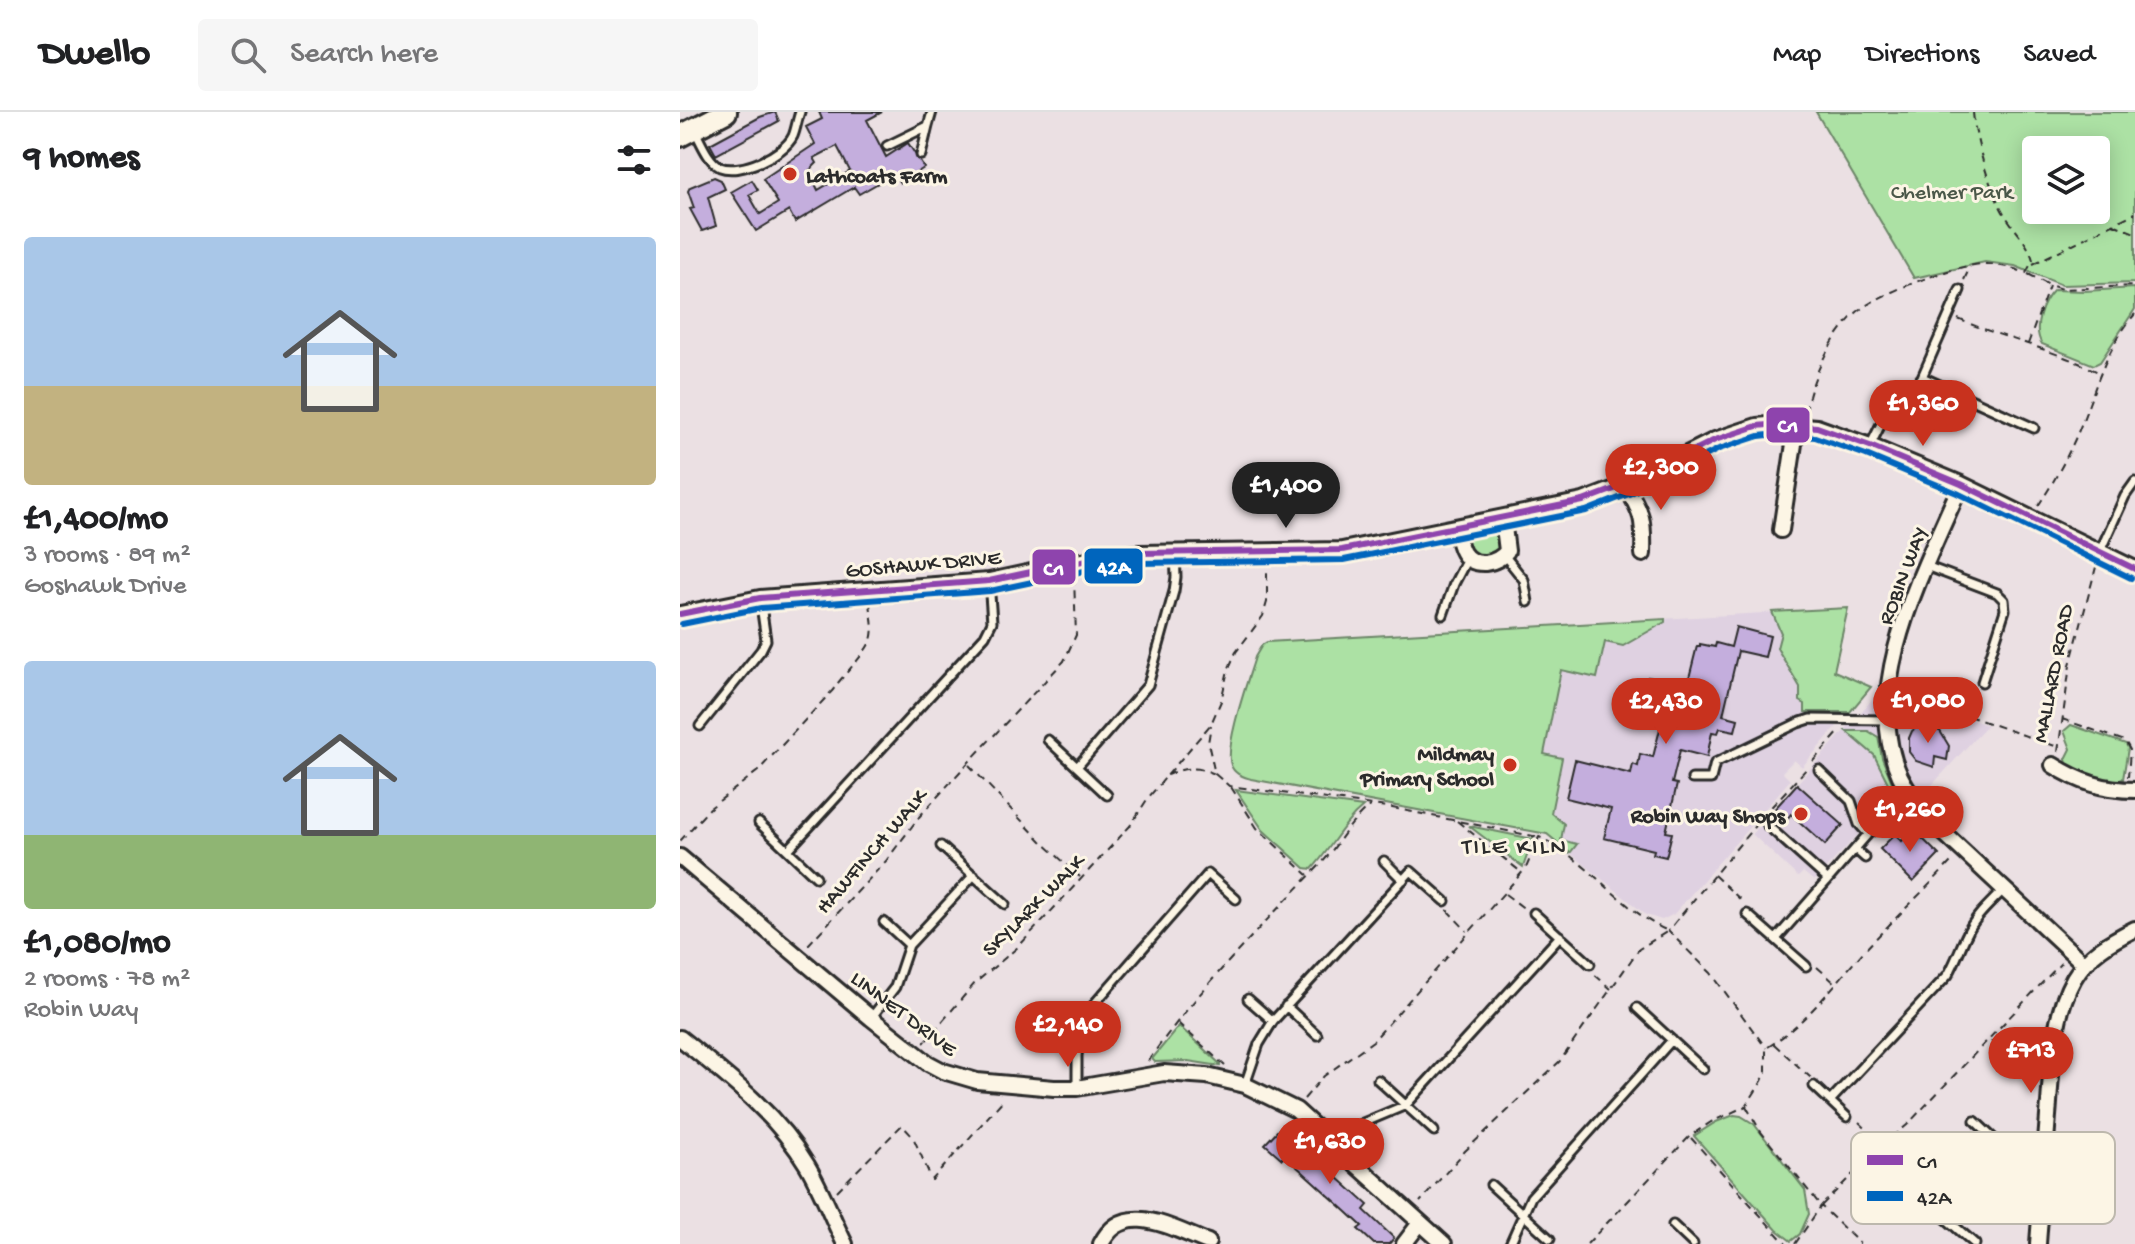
<!DOCTYPE html>
<meta charset="utf-8">
<style>
body{margin:0;font-family:"Gochi Hand",sans-serif;background:#f6f6f6;color:#202124;height:100vh;display:flex;flex-direction:column;font-size:30px;white-space:nowrap}
*{box-sizing:border-box;margin:0}
p{font-size:26px;color:#757577}
.icon{flex:none;width:44px;height:44px;fill:none;stroke:currentColor;stroke-width:2;stroke-linecap:round;stroke-linejoin:round}
.map{position:relative;flex:1;overflow:hidden}
.sheet{display:flex;flex-direction:column;background:#fff;width:680px}
.sheet>*{flex:none}
.tools{position:absolute;left:1342px;top:24px;display:grid;gap:16px}
.tools a{display:grid;place-items:center;width:88px;height:88px;border-radius:8px;background:#fff;box-shadow:0 4px 20px #0003;font-size:40px}
.price{position:absolute;translate:-50% -68px;padding:0 18px;border-radius:28px;background:#c8321e;color:#fff;font-size:26px;line-height:52px;filter:drop-shadow(0 2px 4px #0008)}
.price::after{content:'';position:absolute;left:50%;top:48px;width:24px;height:18px;margin-left:-12px;background:inherit;clip-path:polygon(0 0,100% 0,50% 100%)}
.price.active{background:#222;color:#fff}
ul{padding:0;list-style:none}
li{display:grid;align-content:center;gap:16px;height:424px;padding:0 24px}
li span{display:grid;place-items:center;height:248px;border-radius:8px;color:#555}
li>.icon{margin-inline-start:auto}
span .icon{width:144px;height:144px;fill:#fffc;stroke-width:1}
li b{font-size:34px}
h2{display:flex;justify-content:space-between;align-items:center;height:96px;padding:0 24px;font-size:34px}
header{display:flex;align-items:center;gap:48px;box-sizing:border-box;height:112px;padding:0 40px;background:#fff;border-bottom:2px solid #e0e0e0}
header strong{font-size:38px}
nav{display:flex;gap:44px;margin-inline-start:auto;font-size:28px}
.search{width:560px;height:72px;background:#f6f6f6;display:flex;align-items:center;gap:20px;box-sizing:border-box;padding:0 28px;border-radius:8px;color:#757577;font-size:30px}
main{display:flex;flex:1;min-height:0}
.map>svg:first-child{display:block}
</style>
<header>
<strong>Dwello</strong>
<div class="search"><svg class="icon" aria-label="search" viewBox="0 0 24 24"><circle cx="10" cy="10" r="6"/><path d="M15 15l6 6"/></svg>Search here</div>
<nav><a>Map</a><a>Directions</a><a>Saved</a></nav>
</header>
<main>
<section class="sheet">
<h2>9 homes<svg class="icon" aria-label="filters" viewBox="0 0 24 24"><path d="M4 7h16M4 17h16"/><circle cx="9" cy="7" r="2"/><circle cx="15" cy="17" r="2"/></svg></h2>
<ul>
<li><span style="background:linear-gradient(#a9c7e8 60%,#c2b280 0)"><svg class="icon" aria-label="home" viewBox="0 0 24 24"><path d="M3 11l9-7 9 7M6 9v11h12V9"/></svg></span><div><b>£1,400/mo</b><p>3 rooms · 89 m²</p><p>Goshawk Drive</p></div></li>
<li><span style="background:linear-gradient(#a9c7e8 70%,#8fb573 0)"><svg class="icon" aria-label="home" viewBox="0 0 24 24"><path d="M3 11l9-7 9 7M6 9v11h12V9"/></svg></span><div><b>£1,080/mo</b><p>2 rooms · 78 m²</p><p>Robin Way</p></div></li>
</ul>
</section>
<div class="map">
<svg width="1455" height="1132" viewBox="0 0 1455 1132">
<rect width="100%" height="100%" fill="#ebe0e3"/>
<filter id="ink" filterUnits="userSpaceOnUse"><feTurbulence type="fractalNoise" baseFrequency=".0125" numOctaves="2"/><feDisplacementMap in="SourceGraphic" scale="16" xChannelSelector="R" yChannelSelector="G"/><feConvolveMatrix kernelMatrix="1 2 1 2 8 2 1 2 1" color-interpolation-filters="sRGB"/></filter>
<g filter="url(#ink)">
<!-- built -->
<path fill="#dfd1e1" d="M1168 496 1154 559 1191 575 1170 600 1143 599V613L1157 614 1122 655 1114 648 1102 660 1110 668 994 802 982 808 966 803 867 722 571 667 556 661 550 651 552 627 575 545 582 533 587 530Z
M1198 581 1217 582 1307 613 1242 684 1210 697 1187 713 1134 769 1123 760 1118 765 1072 722Z"/>
<!-- green -->
<path fill="#ace1a4" stroke="#6c8668" stroke-width="2" fill-rule="evenodd" d="M1136 0H1455V171L1382 173 1335 154 1305 150 1234 166ZM1356 38H1416V98H1356Z
M1455 176V197L1420 250 1414 253 1362 232C1352 217 1362 190 1374 178L1404 179Z
M797 418H810L820 426 822 436 813 444H796L788 438 789 426Z
M1168 496 1154 559 1191 575 1170 600H1125V592L1120 589V575L1097 536 1101 521 1092 500Z
M985 507V510L943 534 925 530 917 566 881 558 864 642 882 646 871 701 884 712 881 728 897 732 890 741 867 722 571 667C562 664 554 662 551 653 544 635 569 565 575 545L582 533 587 530Z
M1391 613 1446 632 1448 636 1443 667C1426 675 1401 663 1387 652L1386 647 1391 637 1384 619Z
M1166 619H1188L1198 625 1202 646 1214 675V692L1187 713 1181 700 1209 673 1194 643Z
M556 678 683 695C662 712 650 738 632 757L625 756 583 718Z
M789 714 853 727 843 755Z
M499 914 540 952V954L508 949 475 950 472 947Z
M1054 1003 1061 1004 1074 1012 1125 1078 1129 1102 1120 1122 1111 1129 1097 1118 1014 1024 1036 1010Z"/>
<!-- building -->
<path fill="#c4aedd" stroke="#2b2b2b" stroke-width="2" fill-rule="evenodd" d="M95 0 99 9 36 43 30 32 80 5Z
M139 0H202L187 8 206 45 228 31 244 56 220 71 214 62 179 82 174 75 115 110 109 99 76 119 51 80 72 68 78 78 69 83 80 102 98 91 83 67 135 32 126 15 142 7ZM157 34 170 59 138 78 129 59 137 51 134 46Z
M34 65 41 68 45 77 28 85 36 114 22 119 10 97 14 96 8 79 10 75Z
M1056 515 1090 524 1085 545 1058 539 1043 603 1058 607 1055 619 1040 616 1038 621 1032 620 1027 645 1000 638 992 671 997 672 986 720 992 721 986 745 973 742 974 738 924 726 931 697 886 686 895 648 951 662 953 652 958 654 960 642 973 645 983 605 960 600 968 565 1007 574 1017 534H1020V532L1035 535 1036 531 1051 535Z
M1243 610 1244 615 1260 619 1269 634 1267 648 1255 645 1254 655 1236 649 1229 640V626L1232 619Z
M1117 672 1163 713 1145 733 1111 702 1103 712 1091 701Z
M1234 718 1259 743 1233 770 1200 737 1215 722 1222 729Z
M599 1017 622 1039 625 1036 688 1093 684 1098 714 1126 709 1132H694L678 1117 682 1114 667 1100 605 1044 602 1047 585 1032Z"/>
<g fill="none" stroke-linecap="round" stroke-linejoin="round">
<!-- lane casing -->
<g stroke="#2b2b2b" stroke-width="13">
<path id="lane" d="M15 19C21 30 28 49 40 55 60 63 104 43 113 24 116 17 117 8 120 0
M207 34 248 14 252 0
M241 43 248 14
M1242 265 1354 316
M1190 334 1209 296 1236 273 1242 265 1280 178
M1420 439 1445 384 1455 370
M824 443 844 468 848 490
M1246 454 1317 481 1324 488 1325 498 1302 570
M763 503 774 472 787 447
M20 614 81 538 86 528 80 486
M368 628 427 683
M397 655 468 573 494 479 496 465 495 440
M1139 658 1171 689 1179 712 1188 722
M1012 667H1031L1035 651 1118 611 1130 607 1207 608
M79 711 136 765
M1088 714 1147 767
M261 734 325 792
M1175 737 1185 746
M108 738 305 524 312 510 309 469
M704 749 723 768
M854 801 910 852
M1067 802 1126 854
M204 810 229 833
M1096 827 1188 722 1235 690
M568 887 593 909
M606 894 637 923
M957 896 1023 957
M191 906 215 875 229 833 294 763
M698 968 754 1019
M565 973 579 932 593 909 731 759 765 789
M1134 974 1167 1005
M397 976V944L400 920 415 891 528 762 556 787
M1150 989 1268 863C1276 849 1280 836 1287 822 1295 804 1311 791 1324 777
M659 1035 683 1011 726 993 880 824
M1224 1070 1295 1132
M811 1073 870 1127
M1254 1096 1314 1027 1295 1009
M993 1113 1013 1132
M830 1132 851 1085 992 928"/>
</g>
<!-- street casing -->
<g stroke="#2b2b2b" stroke-width="20">
<path id="street" d="M1281 372C1246 454 1179 575 1220 664 1228 681 1239 695 1251 709L1404 852
M945 373C963 402 964 408 963 442
M776 416C779 434 782 452 805 451 814 450 821 447 827 439L823 407
M1101 418 1117 312
M0 502 80 486 309 469 421 445 458 441 662 438 903 389 945 373 1035 328 1077 314 1098 312 1137 315 1190 334 1281 372 1455 457
M1373 653C1400 670 1423 678 1455 678
M0 745 191 906 248 951 263 959 297 969 374 976H397L484 961 527 964 565 973 616 998 764 1132
M0 926C47 964 96 1001 127 1053 142 1078 152 1106 165 1132
M421 1132C444 1086 492 1117 528 1130
M724 1132 740 1111
M1358 1132C1361 1089 1365 1046 1368 1004 1372 958 1371 907 1394 866 1408 842 1431 829 1455 817"/>
</g>
<!-- secondary casing -->
<g stroke="#2b2b2b" stroke-width="26">
<path id="secondary" d="M0 24 46 0"/>
</g>
<!-- path -->
<path stroke="#2b2b2b" stroke-width="2" stroke-dasharray="8 6" stroke-linecap="butt" d="M1433 112 1455 121
M1353 152 1455 101
M1348 162 1369 173 1382 177 1455 174
M1284 168 1290 155
M1278 207C1325 227 1373 237 1418 260
M1348 232 1369 174
M1126 300C1130 268 1152 223 1176 201 1197 182 1274 153 1303 152 1318 152 1332 156 1346 161L1353 148C1348 129 1330 114 1321 96 1308 72 1295 27 1293 0
M1358 394C1374 370 1388 344 1399 318 1416 276 1425 238 1455 202
M1222 581 1378 635
M1382 607 1445 629 1450 638 1448 665
M1378 640 1390 553 1416 455
M1133 649 1161 618
M289 653 361 729 400 765
M535 662 549 674 707 695 858 725
M487 663C506 655 516 654 535 662L528 631 531 613
M551 675 577 716 628 763
M1082 705 1129 654
M777 709 841 760
M1078 710 988 819 1031 861 1086 936
M0 729 30 696 78 659 153 578C162 563 189 540 192 524 194 513 191 501 190 491
M1034 763 1064 791
M825 782 845 797
M767 798 787 819
M128 833 206 749 239 705 287 652 384 549 396 523 394 465
M1137 855 1156 872
M915 863 931 877
M498 911 545 954
M1311 929 1357 970
M244 931 295 871 338 835 450 714 468 686 531 612 541 589 548 558 556 540 583 504 587 490V455
M1094 932 1131 966
M1088 935C1127 910 1153 874 1184 839 1212 809 1243 780 1271 750
M468 949C518 878 579 816 639 754 658 734 669 710 691 693
M624 987 644 964 693 929 846 756 859 725C908 747 939 797 988 819L959 837 880 949 785 1039 740 1090
M1066 994 1081 1020 1141 1094 1187 1048 1227 1013 1381 851
M1179 1010 1203 1033
M1011 1026 1106 1132
M157 1079 222 1013 233 1025 252 1068 324 987
M907 1132 1010 1024 1031 1010 1066 994 1082 969 1086 960V937
M1115 1132 1141 1094 1180 1132"/>
<!-- lane -->
<use href="#lane" stroke="#fcf5e5" stroke-width="7"/>
<!-- street -->
<use href="#street" stroke="#fcf5e5" stroke-width="14"/>
<!-- secondary -->
<use href="#secondary" stroke="#fcf5e5" stroke-width="20"/>
<!-- bus-1 casing -->
<g stroke="#fcf5e5" stroke-width="12">
<path id="bus-1" d="M0 502 80 486 309 469 421 445 458 441 662 438 903 389 945 373 1035 328 1077 314 1098 312 1137 315 1190 334 1281 372 1455 457"/>
</g>
<!-- bus-2 casing -->
<g stroke="#fcf5e5" stroke-width="12">
<path id="bus-2" d="M2 512 81 496 310 479 423 455 459 451 664 448 906 399 949 382 1039 337 1079 324 1098 322 1135 325 1186 343 1277 381 1451 466"/>
</g>
<!-- bus-1 -->
<use href="#bus-1" stroke="#8e44ad" stroke-width="6"/>
<!-- bus-2 -->
<use href="#bus-2" stroke="#0065bd" stroke-width="6"/>
</g>
</g>
<!-- markers -->
<g fill="#c8321e" stroke="#fcf5e5" stroke-width="3">
<circle cx="110" cy="62" r="8"/>
<circle cx="830" cy="653" r="8"/>
<circle cx="1121" cy="702" r="8"/>
</g>
<g text-anchor="middle" stroke-width="6" stroke-linejoin="round" paint-order="stroke">
<!-- poi labels -->
<g font-size="22" font-weight="bold" fill="#2b2b2b" stroke="#fcf5e5" text-anchor="end">
<text x="126" y="70" text-anchor="start">Lathcoats Farm</text>
<text x="814" y="648">Mildmay<tspan x="814" dy="25">Primary School</tspan></text>
<text x="1105" y="710">Robin Way Shops</text>
</g>
<!-- park labels -->
<g font-size="22" fill="#4b5849" stroke="#fcf5e5">
<text x="1272" y="86">Chelmer Park</text>
</g>
<!-- street labels -->
<g font-size="22" fill="#2b2b2b" stroke="#fcf5e5">
<text transform="translate(243 450) rotate(-5)" y="8">GOSHAWK DRIVE</text>
<text transform="translate(1221 463) rotate(-69)" y="8">ROBIN WAY</text>
<text transform="translate(1371 561) rotate(-79)" y="8">MALLARD ROAD</text>
<text transform="translate(190 738) rotate(-49)" y="8">HAWFINCH WALK</text>
<text transform="translate(352 792) rotate(-45)" y="8">SKYLARK WALK</text>
<text transform="translate(225 900) rotate(37)" y="8">LINNET DRIVE</text>
</g>
<!-- neighbourhood labels -->
<g font-size="24" letter-spacing="2" fill="#2b2b2b" stroke="#fcf5e5">
<text x="835" y="741">TILE KILN</text>
</g>
</g>
<!-- legend -->
<rect x="1171" y="1020" width="264" height="92" rx="12" fill="#fcf5e5" stroke="#bdb8ad" stroke-width="2"/>
<rect x="1187" y="1043" width="36" height="10" fill="#8e44ad"/>
<rect x="1187" y="1079" width="36" height="10" fill="#0065bd"/>
<g font-size="22" fill="#2b2b2b">
<text x="1237" y="1056">C1</text>
<text x="1237" y="1092">42A</text>
</g>
<g stroke="#fcf5e5" stroke-width="3">
<rect x="1085" y="294" width="46" height="38" rx="8" fill="#8e44ad"/>
<rect x="403" y="435" width="61" height="38" rx="8" fill="#0065bd"/>
<rect x="351" y="436" width="46" height="38" rx="8" fill="#8e44ad"/>
</g>
<g font-size="22" text-anchor="middle" font-weight="bold" fill="#fff">
<text x="1108" y="320">C1</text>
<text x="434" y="462">42A</text>
<text x="374" y="463">C1</text>
</g>
</svg>
<div class="tools">
<a><svg class="icon" aria-label="layers" viewBox="0 0 24 24"><path d="M12 4l9 5-9 5-9-5zM3 14l9 5 9-5"/></svg></a>
</div>
<b class="price" style="left:1243px;top:336px">£1,360</b>
<b class="price" style="left:981px;top:400px">£2,300</b>
<b class="price active" style="left:606px;top:418px">£1,400</b>
<b class="price" style="left:1248px;top:633px">£1,080</b>
<b class="price" style="left:986px;top:634px">£2,430</b>
<b class="price" style="left:1230px;top:742px">£1,260</b>
<b class="price" style="left:388px;top:957px">£2,140</b>
<b class="price" style="left:1351px;top:983px">£713</b>
<b class="price" style="left:650px;top:1074px">£1,630</b>
</div>
</main>
